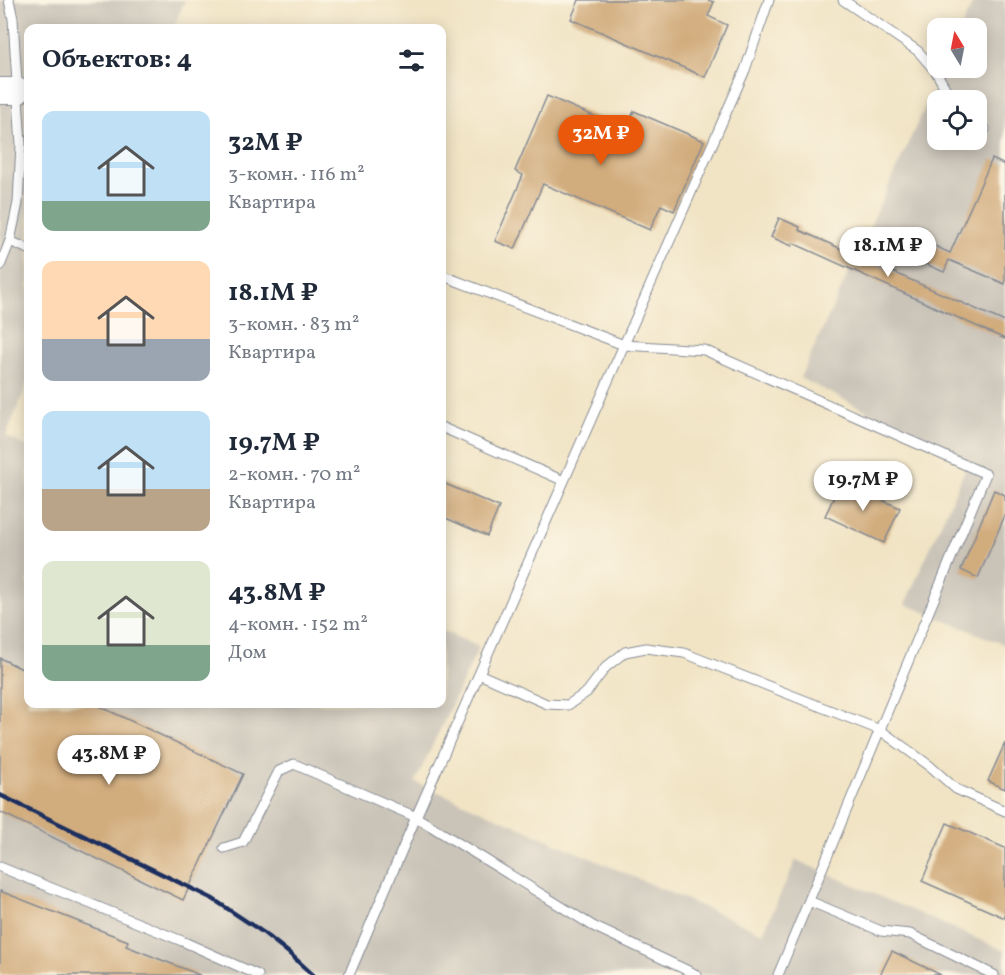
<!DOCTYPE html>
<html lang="ru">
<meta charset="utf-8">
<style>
body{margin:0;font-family:Vollkorn,serif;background:#f2f2f3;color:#1f2937;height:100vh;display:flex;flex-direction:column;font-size:22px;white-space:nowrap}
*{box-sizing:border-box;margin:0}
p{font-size:20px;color:#747a83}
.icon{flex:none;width:33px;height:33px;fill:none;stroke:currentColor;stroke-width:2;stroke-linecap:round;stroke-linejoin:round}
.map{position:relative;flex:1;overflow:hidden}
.side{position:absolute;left:24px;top:24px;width:422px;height:684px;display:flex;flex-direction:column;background:#fff;border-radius:12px;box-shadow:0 3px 15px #0003}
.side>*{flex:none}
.needle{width:39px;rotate:350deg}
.buttons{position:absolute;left:927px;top:18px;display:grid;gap:12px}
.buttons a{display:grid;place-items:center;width:60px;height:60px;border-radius:12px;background:#fff;box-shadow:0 3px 15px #0003;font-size:30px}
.price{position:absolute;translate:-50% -51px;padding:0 14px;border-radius:21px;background:#fff;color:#222;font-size:20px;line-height:39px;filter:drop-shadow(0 2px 3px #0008)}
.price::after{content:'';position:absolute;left:50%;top:36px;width:18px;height:14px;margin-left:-9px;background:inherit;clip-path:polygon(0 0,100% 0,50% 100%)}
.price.selected{background:#ea580c;color:#fff}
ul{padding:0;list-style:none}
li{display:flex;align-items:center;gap:18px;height:150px;padding:0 18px}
li span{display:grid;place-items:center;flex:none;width:168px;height:120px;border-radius:12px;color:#555}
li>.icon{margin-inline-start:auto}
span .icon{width:72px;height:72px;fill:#fffc;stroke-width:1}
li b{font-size:26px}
h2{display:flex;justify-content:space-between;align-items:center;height:72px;padding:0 18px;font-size:26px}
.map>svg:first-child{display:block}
</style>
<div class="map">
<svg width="1005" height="975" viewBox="0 0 1005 975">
<rect width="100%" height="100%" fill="#fcf5e5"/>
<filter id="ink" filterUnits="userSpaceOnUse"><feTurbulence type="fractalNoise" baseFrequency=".0167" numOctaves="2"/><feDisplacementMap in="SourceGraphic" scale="12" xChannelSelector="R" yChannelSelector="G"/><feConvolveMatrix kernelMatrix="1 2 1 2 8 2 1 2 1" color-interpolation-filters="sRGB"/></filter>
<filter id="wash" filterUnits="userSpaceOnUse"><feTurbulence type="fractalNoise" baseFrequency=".008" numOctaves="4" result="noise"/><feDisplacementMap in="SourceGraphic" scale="24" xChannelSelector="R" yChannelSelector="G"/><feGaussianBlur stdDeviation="1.35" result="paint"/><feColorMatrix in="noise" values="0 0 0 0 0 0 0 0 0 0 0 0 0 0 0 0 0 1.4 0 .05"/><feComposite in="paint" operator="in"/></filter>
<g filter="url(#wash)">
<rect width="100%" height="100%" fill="#f1e4c5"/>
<!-- industrial -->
<path fill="#c9c3b8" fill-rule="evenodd" d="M0 0H185L173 28H28V382L6 436 28 447V704H441V630L479 647 415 782 763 933 796 860 1005 951V975H0Z
M974 0H1005V645L905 604 969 461 800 378 943 68H976V28H961ZM938 100H976V140H938Z"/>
<g id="blocks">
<!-- building -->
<path fill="#d1ac7d" d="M579 0H708L714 2 708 16 727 25 705 77 571 19Z
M547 96 626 130 634 111 704 141 674 211 661 205 650 230 543 184 515 249 495 241 523 175 515 171Z
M992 159 1005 165V284L949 260 944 272 900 253 908 234 950 253Z
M779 218 800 227 799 230 1005 322V339L793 243 792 246 771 237Z
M441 482 499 507 487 536 441 516Z
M841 482 900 508 884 543 825 516Z
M994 490 1005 495V515L978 578 961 570Z
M0 658 28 672V704H95L243 774 183 900 0 812Z
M1005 743V789L988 781Z
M947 823 1005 848V918L922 881Z
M0 891 128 941 126 946 200 975H0Z
M892 951 941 975H880Z"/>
</g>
</g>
<g filter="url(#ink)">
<use href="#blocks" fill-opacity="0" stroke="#868a92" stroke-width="1.5"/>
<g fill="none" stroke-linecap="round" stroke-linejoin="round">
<!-- lane casing -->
<g stroke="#868a92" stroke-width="11">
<path id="lane" d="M843 0 918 51 936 72 952 100
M976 124 985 129
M10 241 28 249
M0 266 10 241 18 203 21 145 13 19 9 0
M441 275 624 345 704 350 986 474 778 975
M441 427 564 481
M479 674 547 704 568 705 587 692 606 667 625 652 646 648 684 653 880 730 930 766 956 789 1005 811
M224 848 243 842 279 771 294 764 416 817 593 926 697 975
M0 867 182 941 258 975
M809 901 881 931 910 934 994 975
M349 975 416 817 745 70 769 0"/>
</g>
<!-- secondary casing -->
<g stroke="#868a92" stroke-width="28">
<path id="secondary" d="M0 91H17"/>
</g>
<!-- lane -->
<use href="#lane" stroke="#fff" stroke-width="9"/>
<!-- secondary -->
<use href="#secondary" stroke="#fff" stroke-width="26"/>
<!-- rail -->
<path stroke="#1b2f5e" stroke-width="4.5" d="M0 795 213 899 264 933 289 953 313 975"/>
</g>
</g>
</svg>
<div class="buttons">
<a><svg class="needle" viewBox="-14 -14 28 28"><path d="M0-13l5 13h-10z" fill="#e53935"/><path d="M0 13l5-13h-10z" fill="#747a83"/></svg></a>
<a><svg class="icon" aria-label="locate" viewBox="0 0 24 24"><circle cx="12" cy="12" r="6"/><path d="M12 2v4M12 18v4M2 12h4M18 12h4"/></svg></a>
</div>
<b class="price selected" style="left:601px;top:166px">32M ₽</b>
<b class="price" style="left:888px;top:278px">18.1M ₽</b>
<b class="price" style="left:863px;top:512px">19.7M ₽</b>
<b class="price" style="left:109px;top:786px">43.8M ₽</b>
<section class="side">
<h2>Объектов: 4<svg class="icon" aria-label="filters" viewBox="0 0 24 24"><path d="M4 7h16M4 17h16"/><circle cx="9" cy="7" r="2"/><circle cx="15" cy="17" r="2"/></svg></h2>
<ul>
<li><span style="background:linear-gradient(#bfe0f5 75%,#7fa58c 0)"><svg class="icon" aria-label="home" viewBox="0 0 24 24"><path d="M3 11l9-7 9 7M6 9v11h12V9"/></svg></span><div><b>32M ₽</b><p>3-комн. · 116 m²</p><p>Квартира</p></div></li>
<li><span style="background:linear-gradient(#ffd9b3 65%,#9aa5b1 0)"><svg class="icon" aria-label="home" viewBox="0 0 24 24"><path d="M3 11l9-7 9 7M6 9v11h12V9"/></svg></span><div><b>18.1M ₽</b><p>3-комн. · 83 m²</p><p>Квартира</p></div></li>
<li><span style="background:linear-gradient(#bfe0f5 65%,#b9a48a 0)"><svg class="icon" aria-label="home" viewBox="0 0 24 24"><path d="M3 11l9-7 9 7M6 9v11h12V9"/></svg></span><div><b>19.7M ₽</b><p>2-комн. · 70 m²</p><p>Квартира</p></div></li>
<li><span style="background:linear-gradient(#dfe7d0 70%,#7fa58c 0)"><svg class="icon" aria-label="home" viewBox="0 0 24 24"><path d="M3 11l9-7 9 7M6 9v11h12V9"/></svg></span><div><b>43.8M ₽</b><p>4-комн. · 152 m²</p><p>Дом</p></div></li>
</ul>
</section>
</div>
